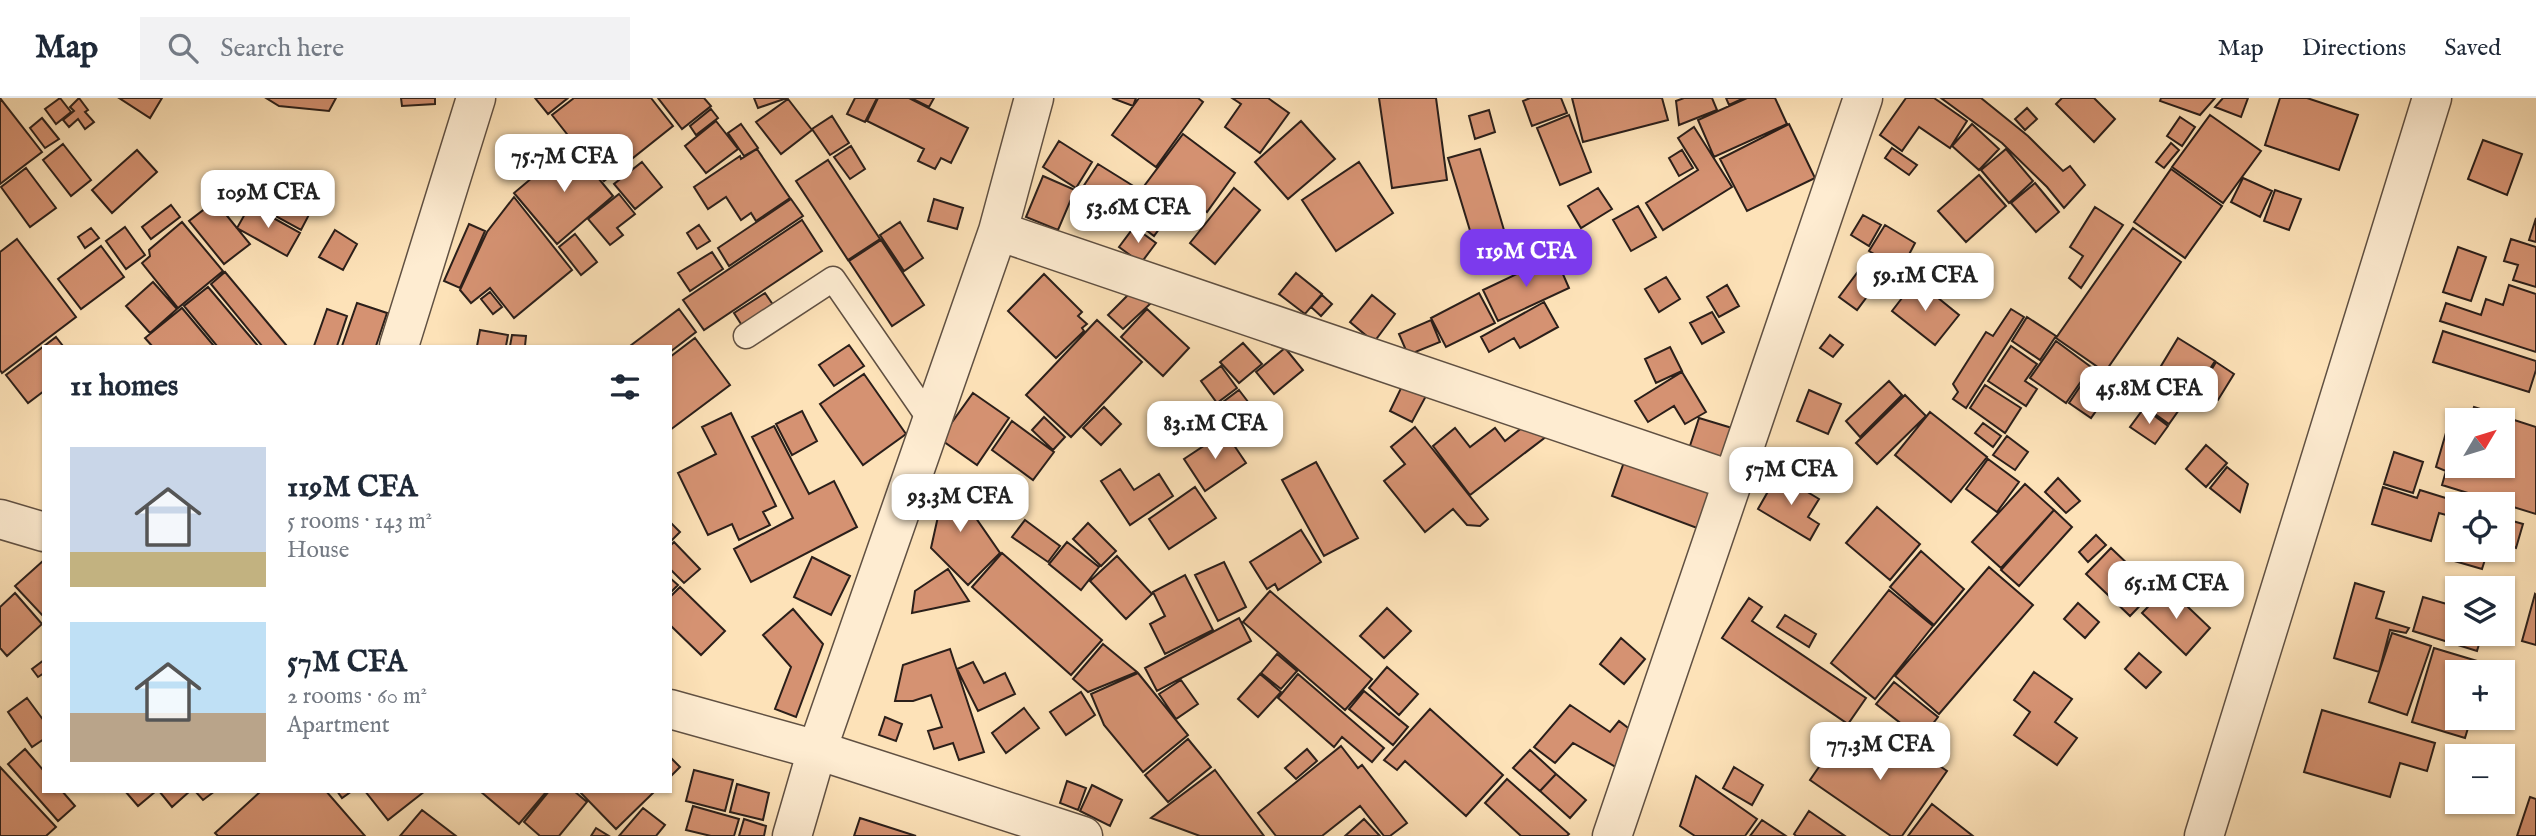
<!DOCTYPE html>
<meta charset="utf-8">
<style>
body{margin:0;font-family:"IM FELL English",serif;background:#f2f2f3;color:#1f2937;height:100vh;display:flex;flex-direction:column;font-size:26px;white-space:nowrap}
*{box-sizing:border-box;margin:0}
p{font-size:23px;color:#747a83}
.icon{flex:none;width:38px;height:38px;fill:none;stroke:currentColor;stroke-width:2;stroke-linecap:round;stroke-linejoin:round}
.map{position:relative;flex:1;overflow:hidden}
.panel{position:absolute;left:42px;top:247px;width:630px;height:448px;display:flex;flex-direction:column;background:#fff;border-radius:0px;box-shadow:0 2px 5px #0004}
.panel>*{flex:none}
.needle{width:46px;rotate:52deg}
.tools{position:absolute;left:2445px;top:310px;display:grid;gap:14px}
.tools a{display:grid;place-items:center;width:70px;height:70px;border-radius:0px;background:#fff;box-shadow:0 2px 5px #0004;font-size:35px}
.price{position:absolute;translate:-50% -60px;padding:0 16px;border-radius:14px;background:#fff;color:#222;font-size:23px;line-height:46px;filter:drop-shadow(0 2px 4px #0008)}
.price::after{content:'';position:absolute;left:50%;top:42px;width:21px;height:16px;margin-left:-10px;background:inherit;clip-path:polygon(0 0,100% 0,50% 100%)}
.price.selected{background:#7c3aed;color:#fff}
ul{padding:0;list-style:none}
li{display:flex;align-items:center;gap:21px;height:175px;padding:0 28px}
li span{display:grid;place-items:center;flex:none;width:196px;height:140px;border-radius:0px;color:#555}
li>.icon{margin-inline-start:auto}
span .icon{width:84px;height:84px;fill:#fffc;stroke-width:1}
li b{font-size:30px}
h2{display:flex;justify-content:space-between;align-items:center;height:84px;padding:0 28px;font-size:30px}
header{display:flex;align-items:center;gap:42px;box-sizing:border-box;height:98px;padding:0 35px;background:#fff;border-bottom:2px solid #e0e1e3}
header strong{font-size:33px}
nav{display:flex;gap:38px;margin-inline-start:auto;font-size:24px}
.search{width:490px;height:63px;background:#f2f2f3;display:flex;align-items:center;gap:18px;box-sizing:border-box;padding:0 24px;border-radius:0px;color:#747a83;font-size:26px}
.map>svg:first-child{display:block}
</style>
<header>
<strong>Map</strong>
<div class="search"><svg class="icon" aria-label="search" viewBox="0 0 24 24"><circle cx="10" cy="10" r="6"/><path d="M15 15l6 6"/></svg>Search here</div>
<nav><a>Map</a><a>Directions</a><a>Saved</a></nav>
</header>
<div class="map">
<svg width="2536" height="738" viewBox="0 0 2536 738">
<rect width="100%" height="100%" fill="#fde2b8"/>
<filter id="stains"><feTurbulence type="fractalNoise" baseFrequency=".00286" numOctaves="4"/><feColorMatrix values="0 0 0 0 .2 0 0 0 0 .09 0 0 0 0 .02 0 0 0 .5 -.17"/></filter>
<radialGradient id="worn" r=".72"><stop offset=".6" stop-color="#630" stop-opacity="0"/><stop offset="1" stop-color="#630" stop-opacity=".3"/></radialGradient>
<!-- building -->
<path fill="#d59272" stroke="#2b1f1a" stroke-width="2" d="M0 0 42 54 0 86Z
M60 0 71 14 56 26 45 11Z
M79 0 88 12 85 14 94 24 85 31 78 21 69 29 63 22 74 13 70 9Z
M119 0H162L150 20Z
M266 0H336L329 13 279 8Z
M401 0H435V6L402 8Z
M535 0H568L548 16Z
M574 0H651L673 28 604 83 552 17Z
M658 0H704L711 8 682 31Z
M754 0H787L758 10Z
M855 0H877L865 24 847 16Z
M878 0H909L968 30 951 65 941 60 935 71 918 63 924 51 867 23Z
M911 0H934L929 9Z
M1112 0H1136L1133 8Z
M1139 0H1198L1203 4 1156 69 1112 37Z
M1232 0H1268L1289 15 1260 55 1225 29 1241 6Z
M1379 0H1436L1447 82 1392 90Z
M1530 0H1561L1567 15 1532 28 1523 3Z
M1572 0H1662L1668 22 1583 44Z
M1684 0H1712L1717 12 1679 27 1676 3Z
M1726 0H1744L1729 7Z
M1747 0H1775L1787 26 1714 59 1698 22Z
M1906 0H1934L1967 23 1950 50 1919 29 1902 53 1880 37Z
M1941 0H1981L2028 38 2063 73 2070 68 2085 87 2064 110 2047 89 2002 45Z
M2062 0H2094L2115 21 2094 44 2056 6Z
M2161 0H2215L2200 17 2160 3Z
M2223 0H2248L2241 19 2215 9Z
M2280 0H2307L2358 17 2339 72 2265 47Z
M788 1 812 32 781 56 756 24Z
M2027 10 2037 21 2025 32 2015 21Z
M711 11 718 20 696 37 690 28Z
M1489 12 1495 34 1475 41 1469 18Z
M1569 17 1591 74 1560 87 1537 30Z
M2210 17 2261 53 2223 105 2172 69Z
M832 18 849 45 830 57 812 31Z
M2180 19 2195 29 2182 48 2167 38Z
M42 20 59 41 45 50 30 30Z
M716 23 738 51 706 75 685 48Z
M1301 23 1335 61 1288 101 1255 64Z
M741 26 758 50 744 58 728 35Z
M1789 26 1815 80 1747 113 1720 61Z
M1972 26 1999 51 1979 72 1952 48Z
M1694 29 1732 89 1663 132 1646 105 1698 72 1678 40Z
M1183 36 1235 75 1207 114 1200 109 1192 121 1175 109 1154 138 1124 115Z
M2483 42 2522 56 2507 97 2468 81Z
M1059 43 1092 64 1076 90 1043 69Z
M2171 45 2179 52 2164 70 2156 64Z
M63 46 91 82 71 98 43 62Z
M571 47 613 98 557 146 514 95Z
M851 48 865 71 850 81 834 59Z
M1892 50 1917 67 1909 77 1885 60Z
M757 51 790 100 756 123 751 115 741 122 726 99 708 111 694 89 740 58 741 61Z
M1480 51 1509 149 1478 159 1448 60Z
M2006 51 2033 83 2009 105 1981 72Z
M137 52 157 74 112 115 92 92Z
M1682 52 1693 70 1679 78 1669 60Z
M828 62 880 141 848 162 796 83Z
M642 64 662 89 635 111 614 86Z
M1359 64 1393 115 1336 153 1302 102Z
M1098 66 1135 89 1119 115 1081 92Z
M26 70 56 110 30 129 1 89Z
M2171 71 2222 108 2185 160 2134 124Z
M1979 77 2006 108 1966 144 1938 113Z
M1043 78 1075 92 1058 132 1026 119Z
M2243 80 2272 93 2260 119 2231 104Z
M263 81 313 109 301 132 250 104Z
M2035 85 2059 114 2036 134 2011 105Z
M1234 90 1260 112 1215 166 1190 145Z
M1598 90 1612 111 1581 130 1568 108Z
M2275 92 2301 101 2289 132 2264 123Z
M619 96 635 116 617 130 623 137 610 147 588 121Z
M514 99 572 172 514 220 490 190 471 205 460 192 487 134Z
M791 101 803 118 729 168 718 150Z
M934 101 963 110 957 131 928 123Z
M215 103 250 146 224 166 189 123Z
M171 107 180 119 151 141 142 129Z
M250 107 300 135 287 158 237 130Z
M1638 108 1656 139 1631 153 1613 122Z
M2095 109 2123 127 2081 190 2069 180 2083 158 2070 149Z
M1863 117 1881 127 1869 148 1851 137Z
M2536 120V144L2529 142Z
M802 122 822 153 704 232 683 202Z
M182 124 223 173 178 210 142 165 150 158 149 152Z
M900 124 923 160 904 173 880 137Z
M469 126 485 133 460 190 444 183Z
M699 127 710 143 697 151 687 135Z
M1885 127 1915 145 1901 172 1869 153Z
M125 129 145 157 126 171 106 143Z
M1134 129 1156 145 1141 165 1119 149Z
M91 130 99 140 85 150 78 139Z
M2133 130 2181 164 2105 274 2056 240Z
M335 132 357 146 343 172 319 159Z
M575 136 597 164 581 177 559 149Z
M17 141 76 219 2 275 0 272V154Z
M2511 141 2536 149V189L2513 182 2518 167 2504 163Z
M881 142 924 207 892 228 849 163Z
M101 148 124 179 81 211 58 181Z
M2458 149 2486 159 2471 203 2443 194Z
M712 154 723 171 690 193 678 175Z
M1912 157 1928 166 1919 181 1903 171Z
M1555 158 1569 190 1498 223 1483 192Z
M1860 171 1878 184 1857 212 1839 199Z
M225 174 287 248H262L211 186Z
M1296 175 1322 196 1305 216 1279 196Z
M1044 176 1082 214 1078 218 1087 226 1082 230 1084 233 1056 260 1008 213Z
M1666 179 1680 201 1659 214 1645 191Z
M1916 182 1959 217 1935 247 1892 213Z
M153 184 177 211 150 235 126 208Z
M1727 187 1739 208 1719 219 1707 199Z
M2509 187 2536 196V254L2440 223 2446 205 2481 217 2486 201 2503 207Z
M208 189 258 248H217L184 208Z
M1135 190 1150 206 1123 231 1108 217Z
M490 194 502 209 493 216 481 201Z
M765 195 780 217 748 237 734 215Z
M1479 195 1495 225 1446 249 1431 220Z
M1322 197 1332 206 1321 218 1311 209Z
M1372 197 1395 216 1374 244 1350 224Z
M1544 204 1558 229 1520 250 1514 240 1489 254 1481 239Z
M357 205 387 215 376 248H342Z
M182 210 214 248H152L145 240Z
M327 211 347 218 337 248H314Z
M679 211 696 234 670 254V248H630Z
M1147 211 1189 250 1163 278 1121 239Z
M2011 211 2024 219 1966 310 1953 301 1958 294 1953 286 1986 234 1993 238Z
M1712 214 1724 234 1702 246 1690 225Z
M2027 219 2056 238 2040 262 2012 243Z
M1097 222 1142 264 1071 339 1026 297Z
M1431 222 1440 244 1408 257 1399 236Z
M480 232 508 237 506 248H477Z
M2443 233 2536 263V272L2529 294 2433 264Z
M512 237 526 238 525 248H510Z
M1830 237 1843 247 1833 259 1820 250Z
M56 239 63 248H44V293L28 305 6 277Z
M695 240 730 287 670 332V259Z
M2178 240 2215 263 2194 296 2158 273Z
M2056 243 2091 269 2066 305 2030 280Z
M1243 245 1262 266 1239 285 1220 264Z
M849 247 864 268 834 288 819 267Z
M2011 248 2037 266 2025 283 2037 291 2026 308 1988 283Z
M1670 249 1682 273 1656 285 1645 261Z
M1285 250 1303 272 1274 296 1256 274Z
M2216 264 2234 276 2218 302 2200 291Z
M1221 268 1237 290 1217 305 1201 283Z
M2092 271 2115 286 2091 320 2069 305Z
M1682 274 1706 314 1685 326 1674 308 1648 324 1635 303Z
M864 276 906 336 863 367 820 306Z
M2160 279 2176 290 2168 300 2181 309 2169 326 2141 306Z
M1889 283 1902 297 1860 339 1846 323Z
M1403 286 1426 298 1412 324 1390 313Z
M1985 287 2021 310 2005 335 1970 310Z
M1239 292 1255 313 1235 329 1219 307Z
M1809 292 1841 306 1828 336 1797 323Z
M973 295 1009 320 977 367 940 341Z
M1905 297 1926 318 1877 366 1856 345Z
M1213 305 1229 326 1208 341 1192 320Z
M1104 309 1121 326 1101 347 1083 330Z
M2474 309 2536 329V416L2442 387 2446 373 2436 369 2450 321 2457 324V368H2502V322H2470Z
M2144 310 2168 328 2155 346 2130 329Z
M802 313 817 343 792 357 776 326Z
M1930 314 1987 359 1951 404 1895 357Z
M731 315 776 408 763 414 770 427 739 442 732 426 708 437 678 375 716 356 702 329Z
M1044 319 1065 339 1053 352 1032 332Z
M1699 320 1732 330 1722 364 1688 354Z
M1012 323 1054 354 1033 382 992 352Z
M1983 325 2001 338 1993 349 1975 335Z
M774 328 809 396 834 383 857 429 751 484 734 451 793 420 752 339Z
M1415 329 1488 421 1480 428 1467 427 1453 411 1425 434 1384 383 1405 366 1391 349Z
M1523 329 1547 338 1470 397 1433 348 1455 330 1470 349 1495 330 1505 343Z
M1225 334 1246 365 1205 393 1184 361Z
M2007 338 2028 354 2015 372 1993 357Z
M2206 347 2227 365 2206 389 2186 371Z
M2394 354 2423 364 2413 395 2384 386Z
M1988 361 2019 384 1997 414 1966 391Z
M1316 364 1358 440 1324 458 1282 382Z
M1624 364 1709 395 1697 430 1612 398Z
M2227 369 2248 386 2240 414 2210 390Z
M1120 371 1134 392 1159 376 1173 398 1130 427 1101 383Z
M1778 376 1819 401 1808 419 1819 426 1810 442 1758 411Z
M936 378 949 381 1000 455 968 487 931 450 941 405 930 403Z
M2058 380 2080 403 2066 415 2045 394Z
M2025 386 2054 412 2001 470 1972 444Z
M1195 389 1216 420 1169 451 1149 421Z
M2383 389 2417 400 2420 392 2465 406H2457V420L2439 415 2431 443 2372 426Z
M1877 409 1920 446 1890 482 1846 445Z
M2054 412 2072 429 2019 488 2001 472Z
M2502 420 2523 426 2516 450 2502 445Z
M1025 422 1060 448 1048 464 1012 439Z
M670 424 680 434 670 444Z
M1088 425 1116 453 1101 468 1073 441Z
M1301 432 1321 464 1278 492 1275 486 1267 491 1250 464Z
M2096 437 2106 447 2088 464 2079 454Z
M674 444 700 471 684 485 670 471V448Z
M1067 444 1099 469 1081 492 1049 466Z
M2457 444V452H2488L2482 471 2451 462Z
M2111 450 2155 492 2130 518 2086 476Z
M1921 453 1964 491 1934 527 1890 489Z
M1002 455 1102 542 1071 577 972 489Z
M1117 458 1152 496 1126 521 1090 483Z
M812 459 850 478 831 517 794 499Z
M44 462V519L15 488Z
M1224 464 1246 509 1218 523 1195 477Z
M1989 469 2033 507 1939 616 1895 578Z
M948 471 969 503 912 515 915 493Z
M1185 477 1213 532 1165 556 1150 526 1165 518 1153 494Z
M670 480 678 487 670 495Z
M2355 485 2384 494 2376 520 2409 530 2406 535 2390 532 2379 574 2334 560Z
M680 489 725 533 701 557 670 527V499Z
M2167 489 2210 530 2186 557 2142 515Z
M1889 492 1933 528 1875 601 1831 565Z
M1270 493 1372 581 1345 612 1243 524Z
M15 495 42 526 7 558 0 550V509Z
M2535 496 2536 497V547L2522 543Z
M2423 499 2457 509V536H2482L2477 553 2413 533Z
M1749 500 1762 509 1752 523 1866 600 1848 626 1722 540Z
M2078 505 2099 524 2085 540 2064 521Z
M1387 510 1411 533 1384 560 1360 538Z
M793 511 823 546 796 619 775 611 791 569 763 537Z
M1785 517 1816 536 1809 549 1777 529Z
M1239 520 1251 543 1157 593 1145 570Z
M2392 535 2431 548 2407 617 2369 604Z
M1621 540 1645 561 1624 586 1600 566Z
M1103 546 1137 574 1088 594 1073 581Z
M2434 550 2487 566 2484 574H2457V620H2471L2465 640 2412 624Z
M950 551 984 654 959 662 953 645 934 651 928 633 942 629 931 597 913 603H895L903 567Z
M2139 555 2161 574 2146 590 2125 571Z
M1277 556 1297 573 1281 591 1261 575Z
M44 562V575L38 579 32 571Z
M973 564 984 585 1005 575 1015 596 978 613 957 571Z
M1387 569 1418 596 1399 617 1369 590Z
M2034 574 2072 601 2055 624 2077 640 2057 667 2014 637 2030 614 2014 602Z
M1138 575 1188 637 1143 674 1104 627 1091 596Z
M1260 576 1281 594 1258 619 1238 601Z
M1298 576 1384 650 1372 664 1342 639 1334 649 1278 600Z
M1181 582 1198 606 1176 621 1159 596Z
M1894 584 1938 619 1921 641 1876 606Z
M1364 593 1408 629 1393 647 1349 611Z
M1081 594 1095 617 1066 637 1050 614Z
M27 600 44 623V641L32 649 8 614Z
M1570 607 1610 634 1619 623 1640 639 1623 673 1573 645 1555 665 1534 649Z
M1024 610 1039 630 1006 655 992 635Z
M1430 611 1503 677 1466 718 1405 663 1397 672 1384 662Z
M2322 612 2435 645 2427 673 2400 665 2390 699 2304 674Z
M885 619 902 626 896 643 879 637Z
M1843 634 1881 661 1896 638 1947 673 1902 738H1891L1810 682Z
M1188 641 1211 669 1168 704 1145 677Z
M1341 648 1358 670 1362 667 1407 725 1390 738H1384L1360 708 1322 738H1276L1258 715Z
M25 651 44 673V693H62L75 708 58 723 8 666Z
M1307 651 1317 663 1296 681 1285 670Z
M1530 652 1556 676 1540 693 1513 670Z
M670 659 680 669 670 679Z
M0 669 56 729 46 738H0Z
M1734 669 1763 687 1752 707 1723 690Z
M694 672 733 682 725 713 686 703Z
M1215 672 1264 738H1200L1151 720Z
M1556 676 1586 702 1570 720 1540 693Z
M1696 678 1757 721 1745 738H1695L1680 728Z
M1507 681 1569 736 1567 738H1521L1485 705Z
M1067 683 1086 690 1078 712 1060 705Z
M737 686 769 695 763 722 730 714Z
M1092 687 1122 702 1110 728 1080 713Z
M125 693H156L138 708Z
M159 693H190L172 709Z
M195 693H215L203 702Z
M261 693H326L365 738H218L215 735Z
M337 693H352L342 700Z
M365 693H425L388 722Z
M480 693H547L519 726Z
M549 693H574L587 704 559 738H540L524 724Z
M579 693H655L616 731Z
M2530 699 2536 701V738H2517Z
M1932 706 1973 738H1908Z
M693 708 739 721 734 738H711L686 732Z
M643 710 665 727 656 738H619Z
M422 712 456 738H400Z
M1809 713 1845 738H1796L1794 736Z
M860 720 916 738H854Z
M744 721 766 728 764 738H739Z
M1364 721 1380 738H1345Z
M1762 722 1786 738H1750Z
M596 730 609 738H591Z"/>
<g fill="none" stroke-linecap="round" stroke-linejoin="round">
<!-- service casing -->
<g stroke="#605042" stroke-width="27">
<path id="service" d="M746 238 833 181 931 323"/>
</g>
<!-- minor casing -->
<g stroke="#605042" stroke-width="41">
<path id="minor" d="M998 133 1733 383
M399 248 476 0
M0 421 44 434
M670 611 817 652 1083 738
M792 738 817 652 998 133 1034 0
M1612 738 1863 0
M2204 738 2432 0"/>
</g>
<!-- service -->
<use href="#service" stroke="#feecd1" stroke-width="24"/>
<!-- minor -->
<use href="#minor" stroke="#feecd1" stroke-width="38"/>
</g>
<rect width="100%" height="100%" filter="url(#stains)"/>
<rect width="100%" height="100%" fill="url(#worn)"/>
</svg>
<div class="tools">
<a><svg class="needle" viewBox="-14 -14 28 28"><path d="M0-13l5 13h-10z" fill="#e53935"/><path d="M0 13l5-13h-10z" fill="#747a83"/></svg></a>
<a><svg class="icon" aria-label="locate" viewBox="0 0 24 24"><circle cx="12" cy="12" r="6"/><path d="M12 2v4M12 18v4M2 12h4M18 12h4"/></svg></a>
<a><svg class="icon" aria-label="layers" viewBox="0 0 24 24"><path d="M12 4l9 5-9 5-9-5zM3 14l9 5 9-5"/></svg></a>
<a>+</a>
<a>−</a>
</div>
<b class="price" style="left:564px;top:96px">75.7M CFA</b>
<b class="price" style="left:268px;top:132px">109M CFA</b>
<b class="price" style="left:1138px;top:147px">53.6M CFA</b>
<b class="price selected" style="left:1526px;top:191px">119M CFA</b>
<b class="price" style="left:1925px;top:215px">59.1M CFA</b>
<b class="price" style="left:2149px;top:328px">45.8M CFA</b>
<b class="price" style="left:1215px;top:363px">83.1M CFA</b>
<b class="price" style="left:1791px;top:409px">57M CFA</b>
<b class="price" style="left:960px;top:436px">93.3M CFA</b>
<b class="price" style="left:2176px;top:523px">65.1M CFA</b>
<b class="price" style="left:1880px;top:684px">77.3M CFA</b>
<section class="panel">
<h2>11 homes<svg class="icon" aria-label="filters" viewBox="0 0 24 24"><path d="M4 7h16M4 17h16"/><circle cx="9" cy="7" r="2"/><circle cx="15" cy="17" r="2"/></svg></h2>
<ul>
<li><span style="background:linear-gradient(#c9d6e8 75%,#c2b280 0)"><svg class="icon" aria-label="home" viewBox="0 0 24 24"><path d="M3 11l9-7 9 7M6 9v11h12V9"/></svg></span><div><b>119M CFA</b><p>5 rooms · 143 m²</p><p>House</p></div></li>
<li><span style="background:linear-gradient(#bfe0f5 65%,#b9a48a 0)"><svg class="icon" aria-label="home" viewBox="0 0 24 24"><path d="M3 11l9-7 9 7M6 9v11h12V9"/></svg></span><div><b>57M CFA</b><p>2 rooms · 60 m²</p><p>Apartment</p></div></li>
</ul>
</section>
</div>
